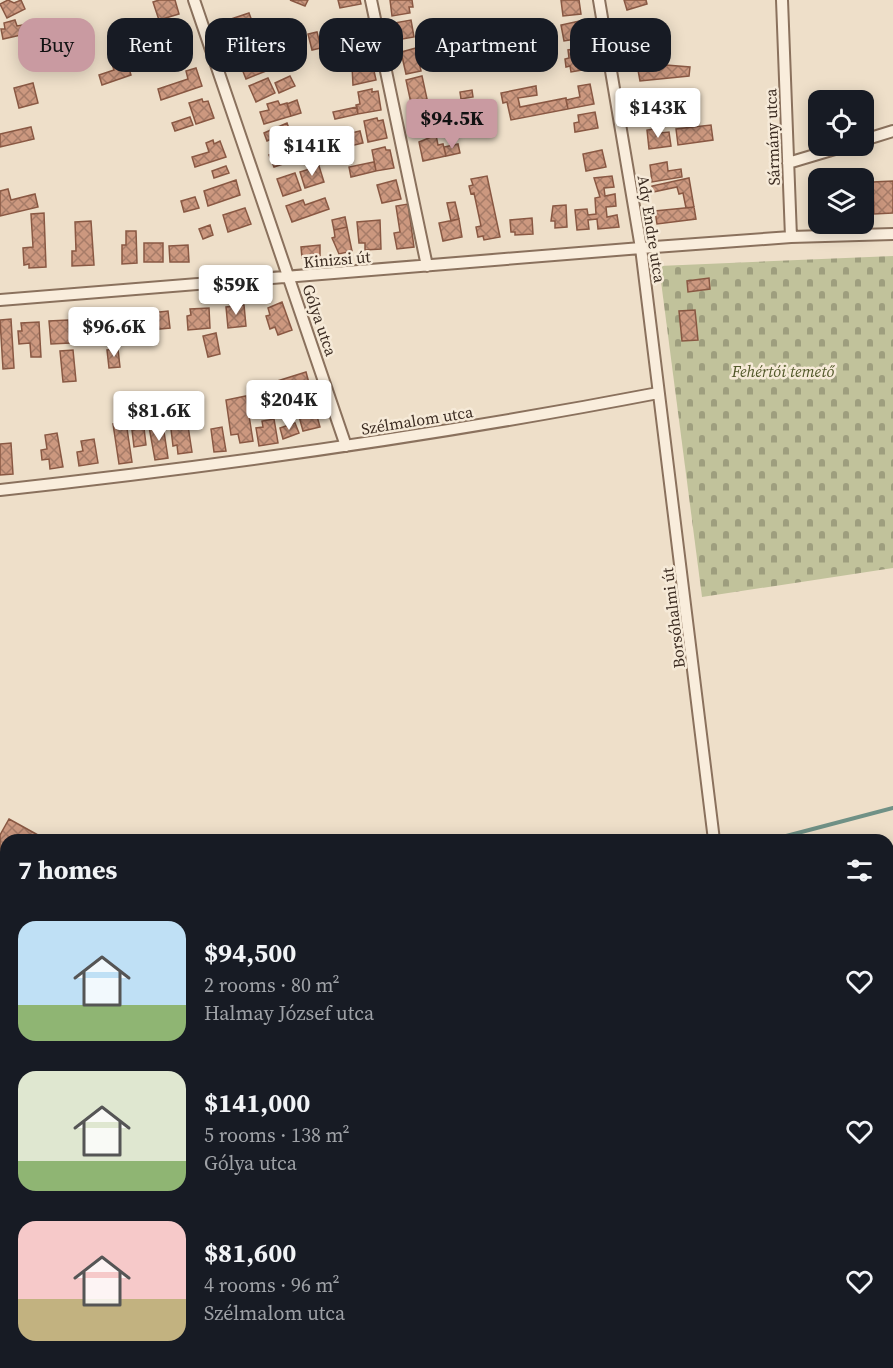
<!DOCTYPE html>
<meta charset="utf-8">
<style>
body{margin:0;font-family:"Source Serif 4",serif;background:#20242c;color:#f1f3f6;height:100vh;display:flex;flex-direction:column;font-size:22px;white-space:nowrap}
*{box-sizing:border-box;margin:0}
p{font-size:20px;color:#9ea1a6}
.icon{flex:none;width:33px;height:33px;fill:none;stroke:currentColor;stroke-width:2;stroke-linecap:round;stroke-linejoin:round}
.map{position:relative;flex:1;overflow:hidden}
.details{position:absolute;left:0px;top:834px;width:894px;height:534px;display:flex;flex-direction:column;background:#171b24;border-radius:18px 18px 0 0;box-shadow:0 3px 15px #0003}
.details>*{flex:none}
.hud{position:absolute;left:18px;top:18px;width:858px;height:54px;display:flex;gap:12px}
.fabs{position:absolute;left:808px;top:90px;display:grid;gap:12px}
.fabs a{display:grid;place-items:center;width:66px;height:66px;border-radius:12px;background:#171b24;box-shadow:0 3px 15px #0003;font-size:30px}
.price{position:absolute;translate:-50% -51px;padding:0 14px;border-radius:6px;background:#fff;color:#222;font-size:20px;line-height:39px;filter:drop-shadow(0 2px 3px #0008)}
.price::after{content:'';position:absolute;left:50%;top:36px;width:18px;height:14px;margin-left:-9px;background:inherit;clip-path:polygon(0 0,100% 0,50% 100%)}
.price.current{background:#c99aa1;color:#111}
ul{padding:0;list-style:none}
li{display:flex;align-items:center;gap:18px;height:150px;padding:0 18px}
li span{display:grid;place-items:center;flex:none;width:168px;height:120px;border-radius:18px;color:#555}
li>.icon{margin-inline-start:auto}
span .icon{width:72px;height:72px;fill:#fffc;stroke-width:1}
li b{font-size:26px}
h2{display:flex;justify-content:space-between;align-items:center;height:72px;padding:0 18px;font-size:26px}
.tag{padding:0 21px;border-radius:18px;background:#171b24;box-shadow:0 3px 15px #0003;font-size:21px;line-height:54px}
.tag.current{background:#c99aa1;color:#111}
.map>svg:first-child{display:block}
</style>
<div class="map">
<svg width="893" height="1368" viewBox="0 0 893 1368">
<defs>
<pattern id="cemetery-stones" width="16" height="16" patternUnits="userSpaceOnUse" patternTransform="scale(1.5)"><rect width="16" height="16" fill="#c1c29b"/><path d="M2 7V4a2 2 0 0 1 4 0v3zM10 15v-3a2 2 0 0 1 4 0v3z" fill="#9e9e7e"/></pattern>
<pattern id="building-cross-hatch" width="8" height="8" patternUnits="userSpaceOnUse" patternTransform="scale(1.5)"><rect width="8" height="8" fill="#cc987f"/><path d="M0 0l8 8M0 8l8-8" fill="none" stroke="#a77c68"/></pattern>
</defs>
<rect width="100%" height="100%" fill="#eedfc9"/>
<!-- cemetery -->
<path fill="url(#cemetery-stones)" d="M893 256V568L702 597 659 266Z"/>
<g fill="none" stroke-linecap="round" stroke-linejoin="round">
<!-- stream -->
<path stroke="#709186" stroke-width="4" d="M771 840 893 808"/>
</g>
<!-- building -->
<path fill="url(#building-cross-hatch)" stroke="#895843" stroke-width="1.5" d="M8 0 14 3 21 0 25 9 7 18 0 4Z
M159 0H175L179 14 159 20 153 2Z
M290 0H308L305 6Z
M338 0H360L361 4 340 8Z
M390 0H412L413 7H409L410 13 392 16Z
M561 0H579L581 14 563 16Z
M624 0H646L647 4 627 10Z
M249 13 255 29 234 36 228 20Z
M15 20 17 26 28 24 30 33 3 39 1 29H5L4 23Z
M411 20 414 37 397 40 394 23Z
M580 21 583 38 564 41 561 25Z
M439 29 441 36 426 38 425 32Z
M317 32 321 48 312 50 308 34Z
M366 33 369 51 345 56 343 46 350 45 348 37Z
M257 34 262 50 239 57 234 41Z
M185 38 191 54 151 67 148 58 173 49 171 43Z
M657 45 660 59 636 63 633 49Z
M343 46 345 56 326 61 324 51Z
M416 48 421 71 406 74 401 52Z
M581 48 582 52H586L589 69 571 72 570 66 566 67 565 59 569 58 568 50Z
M261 56 266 71 246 79 240 64Z
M288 56 290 65 273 69 271 60Z
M126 59 131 75 102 85 99 75 114 70 112 64Z
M367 60 368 63 372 62 376 80 353 85 352 66Z
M666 65 690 67 689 76 640 81 638 70Z
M196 68 202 86 161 100 158 89 188 79 186 71Z
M290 76 295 86 279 93 275 83Z
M422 76 427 99 411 103 406 80Z
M268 78 275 93 256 102 249 86Z
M33 83 38 103 19 108 14 88Z
M590 84 594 104 568 109 566 100 580 97 578 86Z
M536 86 537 95 518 98 520 107 566 98 568 109 511 120 507 102 503 103 501 93Z
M372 89V92L378 91 381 110 358 114 356 105 360 104 358 92Z
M669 89V94L682 93 683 99 688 98 689 112 645 115 647 96 659 95V90Z
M472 90 473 97 461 99 460 92Z
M202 99 203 102 208 101 214 118 196 124 189 103Z
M297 100 301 113 291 116 287 104Z
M278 101 280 105 287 103 291 116 264 124 260 112 269 110 267 104Z
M357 107 358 114 335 119 333 112Z
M429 107 434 129 418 132 414 115H417L416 111Z
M475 107 477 118 461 122 458 112Z
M595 112 598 128 575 132 574 123 579 122 578 115Z
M459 113 461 122 434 129 432 120Z
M190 117 193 125 175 131 172 123Z
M377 118 378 121 383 120 387 138 368 142 364 121Z
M287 123 290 131 267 141 264 133Z
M711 125 713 140 678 145 676 129Z
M31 127 34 139 0 147V134Z
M659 128 660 133 669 132 671 146 649 149 647 130Z
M360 131 363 143 333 150 330 138Z
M436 135 438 145 443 144 446 156 423 161 419 142Z
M213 140 214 144 220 141 226 157 195 167 192 157 209 152 206 143Z
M458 144 460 153 446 156 444 147Z
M301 146 305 156 295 160 292 149Z
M291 147 295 160 274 167 269 155Z
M385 147 386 150H390L394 168 376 171 372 150Z
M602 150 606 167 586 171 583 154Z
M374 162 376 171 351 177 349 167Z
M667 162 668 171 681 169 682 177 652 182 650 165Z
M226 166 229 173 214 178 212 171Z
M319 166 324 182 305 188 300 172Z
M295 173 301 190 283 196 277 179Z
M487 176 500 237 484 240 483 236 478 237 476 227 481 226 474 193 471 194 469 186 473 185 471 179Z
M612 176 614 187 604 188 605 196 615 194 616 206 606 207 607 217 617 215 619 227 598 229 597 219 588 220 589 229 577 230 575 210 587 209 588 215 596 214 595 198 600 197 594 178Z
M689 178 694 207 686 208 683 193 679 194 677 187 653 192 652 186Z
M236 180 240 195 208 206 204 191Z
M396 180 401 199 382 203 377 185Z
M893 181V213L874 214 873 182Z
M864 182H873L874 214H864Z
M8 189 11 200 35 194 38 207 0 216V191Z
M195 197 199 208 184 212 181 201Z
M325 198 329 209 292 222 286 206 303 200 305 205Z
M455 202 459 219 451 221 447 203Z
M408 204 414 247 397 249 394 233 400 232 396 206Z
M566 205 567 227 555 228V221H551L553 206Z
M694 207 696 219 657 224 655 211Z
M245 208 251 224 228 232 223 215Z
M44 213 46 267 29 268V264L24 265 23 248 33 247 31 214Z
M345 217 347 227 334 230 332 220Z
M532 218 533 234 515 235V232H511L510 220Z
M459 219 462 237 443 241 439 223Z
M380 220 381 249 365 250V243H359L357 222Z
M91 221 94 265 72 266V251H76L75 222Z
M210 225 213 235 203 239 199 229Z
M347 227 352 251 339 254 332 238 335 237 334 230Z
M126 231H136L137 263 122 264V245H126Z
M144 243H163V262H144Z
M188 245 189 262H170L169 246Z
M320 245V256L302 258 301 247Z
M709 278 710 289 688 292 687 281Z
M282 302 292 330 278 335 275 327 270 329 266 316 270 315 268 308Z
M244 305 246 326 228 328 226 307Z
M209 308 210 328 188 330 187 316 191 315 190 309Z
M695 310 698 340 682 341 679 311Z
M168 311 170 328 150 330 149 317H152L151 313Z
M143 315 144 331 127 333 125 316Z
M116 317 117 333 88 335V324H97V318Z
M11 319 14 368 3 369 0 320Z
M68 320 70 343 51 344 49 321Z
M39 322 41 357H31L30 343 19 344 18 331H22L21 323Z
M216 333 220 354 208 357 203 336Z
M118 349 120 367 109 368 107 350Z
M73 350 76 381 63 382 60 351Z
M306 372 309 383 260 395 258 387Z
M289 392 292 402 275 407 272 397Z
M246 396 253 441 240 443 238 434 231 435 226 400Z
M309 406 310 411 315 409 320 427 303 431 297 409Z
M274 419 278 443 259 446 256 428 263 427 262 421Z
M126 422 132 462 119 464 113 424Z
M295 423 299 433 283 439 280 428Z
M163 425 168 458 155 460 149 427Z
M188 426 192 452 178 454 177 445 173 446 171 429Z
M222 427 226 451 214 452 211 429Z
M144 428 146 445 134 447 132 430Z
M57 433 63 467 50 469 49 459 42 460 41 450 47 449 45 435Z
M94 439 98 463 79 466 77 452 83 451 81 441Z
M11 443 13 474 0 475V444Z
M9 819 47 840H6V923L0 920V835Z
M106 1362H323L324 1368H106Z
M212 1363V1368H194V1364Z"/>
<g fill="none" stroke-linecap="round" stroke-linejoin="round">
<!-- lane casing -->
<g stroke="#8a715d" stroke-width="8">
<path id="lane" d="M140 1362V1368
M177 1362 178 1368
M223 1362 224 1368"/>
</g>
<!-- street casing -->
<g stroke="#8a715d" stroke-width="14">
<path id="street" d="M194 0 346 446
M371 0 427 266
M599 0 641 248 714 840
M782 0 791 237
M864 140 893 131
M788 163 845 146
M0 300 641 248 791 237 893 234
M0 490C220 466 440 435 658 393
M0 1312H6"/>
</g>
<!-- secondary casing -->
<g stroke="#6c5240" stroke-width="18">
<path id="secondary" d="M0 1038 6 1045
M86 1362V1368"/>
</g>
<!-- lane -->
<use href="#lane" stroke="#f9eddc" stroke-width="5"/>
<!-- street -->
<use href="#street" stroke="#f9eddc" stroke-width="10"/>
<!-- secondary -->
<use href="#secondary" stroke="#f9eddc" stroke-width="15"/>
</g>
<g text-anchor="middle" stroke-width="5" stroke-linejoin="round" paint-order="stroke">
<!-- street labels -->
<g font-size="16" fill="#3b2b21" stroke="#f6ead8">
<text transform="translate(772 137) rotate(-92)" y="6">Sármány utca</text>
<text transform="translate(652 229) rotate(81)" y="6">Ady Endre utca</text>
<text transform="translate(337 259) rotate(-5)" y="6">Kinizsi út</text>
<text transform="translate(320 320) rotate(71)" y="6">Gólya utca</text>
<text transform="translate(417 420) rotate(-9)" y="6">Szélmalom utca</text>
<text transform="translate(673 618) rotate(-97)" y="6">Borsóhalmi út</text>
</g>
<!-- park labels -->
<g font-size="16" font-style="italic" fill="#505728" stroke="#f6ead8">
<text x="783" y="377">Fehértói temető</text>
</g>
</g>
</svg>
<div class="fabs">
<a><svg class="icon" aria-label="locate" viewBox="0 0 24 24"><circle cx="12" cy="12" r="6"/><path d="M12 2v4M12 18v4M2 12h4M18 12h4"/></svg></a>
<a><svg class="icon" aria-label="layers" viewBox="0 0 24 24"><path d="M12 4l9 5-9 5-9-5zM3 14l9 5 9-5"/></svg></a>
</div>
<b class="price" style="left:658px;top:139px">$143K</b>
<b class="price current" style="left:452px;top:150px">$94.5K</b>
<b class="price" style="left:312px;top:177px">$141K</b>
<b class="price" style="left:236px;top:316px">$59K</b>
<b class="price" style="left:114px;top:358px">$96.6K</b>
<b class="price" style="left:289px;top:431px">$204K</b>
<b class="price" style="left:159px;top:442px">$81.6K</b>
<div class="hud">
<a class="tag current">Buy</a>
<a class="tag">Rent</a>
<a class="tag">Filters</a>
<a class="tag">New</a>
<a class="tag">Apartment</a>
<a class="tag">House</a>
</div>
<section class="details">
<h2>7 homes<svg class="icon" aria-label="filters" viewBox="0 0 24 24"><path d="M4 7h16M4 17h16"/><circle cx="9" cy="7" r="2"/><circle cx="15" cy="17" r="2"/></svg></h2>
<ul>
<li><span style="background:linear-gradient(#bfe0f5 70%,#8fb573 0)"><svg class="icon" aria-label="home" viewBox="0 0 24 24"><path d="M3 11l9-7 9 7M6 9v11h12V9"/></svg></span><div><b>$94,500</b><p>2 rooms · 80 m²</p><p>Halmay József utca</p></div><svg class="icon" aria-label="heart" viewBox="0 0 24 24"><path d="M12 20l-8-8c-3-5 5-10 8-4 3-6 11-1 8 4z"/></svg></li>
<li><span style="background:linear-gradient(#dfe7d0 75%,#8fb573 0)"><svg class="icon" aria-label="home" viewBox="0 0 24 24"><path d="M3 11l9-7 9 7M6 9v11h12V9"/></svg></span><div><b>$141,000</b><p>5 rooms · 138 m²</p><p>Gólya utca</p></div><svg class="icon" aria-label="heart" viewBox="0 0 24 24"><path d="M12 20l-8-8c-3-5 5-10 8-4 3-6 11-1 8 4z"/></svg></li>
<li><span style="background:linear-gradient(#f6c9c9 65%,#c2b280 0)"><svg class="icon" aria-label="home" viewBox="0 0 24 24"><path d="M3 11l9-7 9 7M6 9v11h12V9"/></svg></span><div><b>$81,600</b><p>4 rooms · 96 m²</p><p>Szélmalom utca</p></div><svg class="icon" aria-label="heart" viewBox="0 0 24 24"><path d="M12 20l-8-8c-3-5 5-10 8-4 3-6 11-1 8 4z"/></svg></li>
</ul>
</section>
</div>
